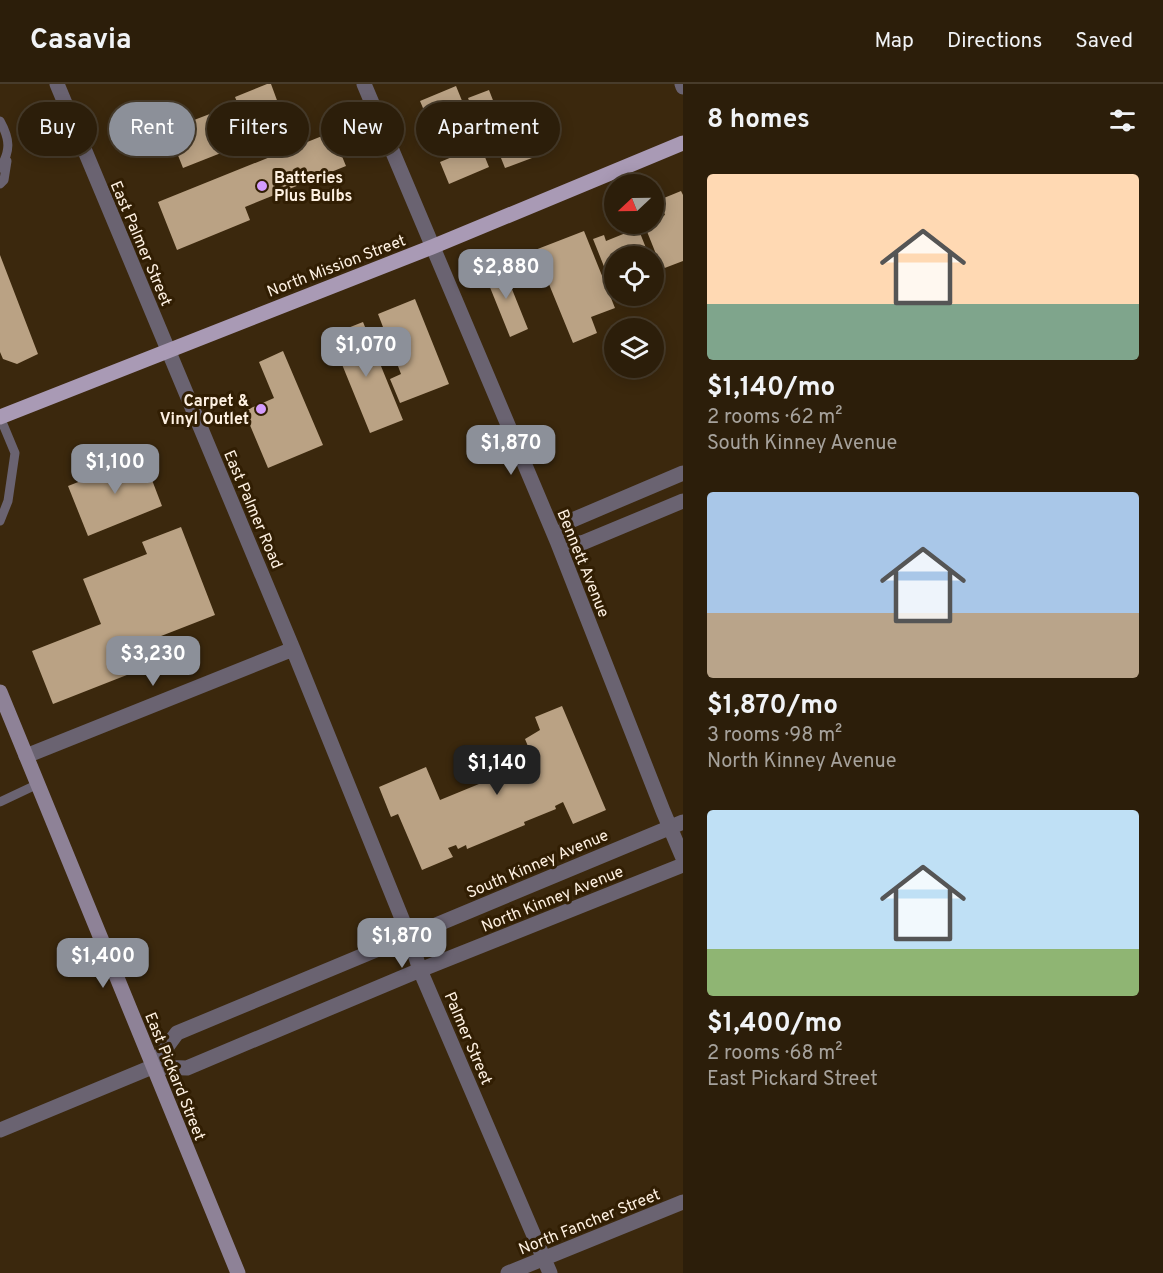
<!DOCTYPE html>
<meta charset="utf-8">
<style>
body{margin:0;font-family:Overpass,sans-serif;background:#342713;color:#f1f3f6;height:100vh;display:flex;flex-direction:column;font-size:22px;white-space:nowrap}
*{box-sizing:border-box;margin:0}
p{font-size:20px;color:#a6a29c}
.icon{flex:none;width:33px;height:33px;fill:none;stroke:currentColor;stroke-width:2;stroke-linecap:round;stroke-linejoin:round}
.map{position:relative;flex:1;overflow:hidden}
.sheet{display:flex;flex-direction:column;background:#2c1e0a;width:480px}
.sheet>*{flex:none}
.banner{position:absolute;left:18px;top:18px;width:570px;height:54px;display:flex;gap:12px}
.needle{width:39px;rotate:248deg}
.fabs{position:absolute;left:604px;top:90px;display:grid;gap:12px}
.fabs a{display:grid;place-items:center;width:60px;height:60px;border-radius:50%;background:#2c1e0a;box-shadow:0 3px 15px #0003,0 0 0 2px #483c2b;font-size:30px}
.price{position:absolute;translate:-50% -51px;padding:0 14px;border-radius:12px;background:#8c9099;color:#fff;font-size:20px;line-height:39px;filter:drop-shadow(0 2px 3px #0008)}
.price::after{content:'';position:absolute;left:50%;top:36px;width:18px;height:14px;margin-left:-9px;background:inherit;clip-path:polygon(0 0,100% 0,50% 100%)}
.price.on{background:#222;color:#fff}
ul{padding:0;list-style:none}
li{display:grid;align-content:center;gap:12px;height:318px;padding:0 24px}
li span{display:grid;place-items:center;height:186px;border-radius:6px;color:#555}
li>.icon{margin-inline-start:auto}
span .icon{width:108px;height:108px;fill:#fffc;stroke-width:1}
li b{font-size:26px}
h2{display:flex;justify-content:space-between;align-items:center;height:72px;padding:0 24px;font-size:26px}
.pill{padding:0 21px;border-radius:27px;background:#2c1e0a;box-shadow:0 3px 15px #0003,0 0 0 2px #483c2b;font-size:21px;line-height:54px}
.pill.on{background:#8c9099;color:#fff}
header{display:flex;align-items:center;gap:36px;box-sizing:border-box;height:84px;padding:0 30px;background:#2c1e0a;border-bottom:2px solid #483c2b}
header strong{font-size:28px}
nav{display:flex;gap:33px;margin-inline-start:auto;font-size:21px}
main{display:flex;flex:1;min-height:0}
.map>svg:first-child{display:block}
</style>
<header>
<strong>Casavia</strong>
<nav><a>Map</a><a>Directions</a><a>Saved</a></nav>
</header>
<main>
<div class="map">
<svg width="683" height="1189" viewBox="0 0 683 1189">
<rect width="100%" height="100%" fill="#3b280d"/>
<!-- building -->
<path fill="#baa284" d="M267 0H271L278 19 243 33 235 13Z
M456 2 489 83 449 100 440 78 452 73 439 40 431 43 420 17Z
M489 6 503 42 517 36 532 74 505 84 497 64 489 68 468 14Z
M228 23 239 52 218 61 221 69 183 84 168 46Z
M332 48 346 82 245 123 250 136 177 166 158 118Z
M681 107 683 111V177L662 185 644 140H654V136L665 131 659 116Z
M638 144 646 164 625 172H615V199L611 200 593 155 604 151 606 157Z
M584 147 615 224 591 233 597 249 573 259 535 166Z
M0 171 38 270 17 280 3 275 0 268Z
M501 178 528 245 510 253 483 186Z
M415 215 449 300 400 319 390 295 401 290 378 230Z
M363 238 403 336 370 349 330 251Z
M283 267 323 361 268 384 244 327 274 314 259 278Z
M142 370 162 422 88 452 68 402 109 386 106 378 118 373 121 379Z
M181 443 215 531 156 554 165 576 53 620 32 567 101 540 83 495 147 470 142 458Z
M562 622 606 726 573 740 563 718 555 722 556 725 524 738 525 741 467 765 466 761 458 765 456 761 448 764 453 773 422 786 398 730 391 733 379 703 426 683 440 716 520 683 518 678 532 672 525 655 540 646 535 633Z"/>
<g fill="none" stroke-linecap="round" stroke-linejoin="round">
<!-- lane -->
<path stroke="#6a6371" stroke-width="9" d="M0 37C10 55 11 67 0 84
M0 100 4 96 7 77
M0 333 15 369 8 417 0 437
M0 718 38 700"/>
<!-- street -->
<path stroke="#6a6371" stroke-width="15" d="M57 0 293 565 409 852 420 886 550 1189
M364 0 557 457 663 727 683 774
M682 0 683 3
M683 389 570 437 557 457 582 459 683 417
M26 672 293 565
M152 983 177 949 683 738
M0 1046 152 983 187 984 420 886 683 781
M508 1189 683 1118"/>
<!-- secondary -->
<path stroke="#8e8297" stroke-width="15" d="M0 608 238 1189"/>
<!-- primary -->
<path stroke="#a99ab5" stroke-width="15" d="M0 333 432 163 683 59"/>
</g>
<!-- markers -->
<g fill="#d39cfc" stroke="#311e03" stroke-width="2">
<circle cx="262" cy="102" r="6"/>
<circle cx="261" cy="325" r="6"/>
</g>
<g text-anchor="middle" stroke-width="6" stroke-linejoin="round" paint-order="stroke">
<!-- poi labels -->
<g font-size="16" font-weight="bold" fill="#fef1e2" stroke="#311e03" text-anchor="start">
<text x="274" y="99">Batteries<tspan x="274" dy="18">Plus Bulbs</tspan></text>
<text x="249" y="322" text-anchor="end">Carpet &amp;<tspan x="249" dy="18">Vinyl Outlet</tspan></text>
</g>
<!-- street labels -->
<g font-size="16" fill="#fef1e2" stroke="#311e03">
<text transform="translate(142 159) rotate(67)" y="6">East Palmer Street</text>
<text transform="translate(336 181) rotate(-21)" y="6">North Mission Street</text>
<text transform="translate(254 425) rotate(67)" y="6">East Palmer Road</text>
<text transform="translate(584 479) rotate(68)" y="6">Bennett Avenue</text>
<text transform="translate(537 779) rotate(-23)" y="6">South Kinney Avenue</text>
<text transform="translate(552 814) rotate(-22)" y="6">North Kinney Avenue</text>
<text transform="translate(469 954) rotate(67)" y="6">Palmer Street</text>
<text transform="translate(176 992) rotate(68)" y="6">East Pickard Street</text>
<text transform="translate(589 1137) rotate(-22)" y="6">North Fancher Street</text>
</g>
</g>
</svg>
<div class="fabs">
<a><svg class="needle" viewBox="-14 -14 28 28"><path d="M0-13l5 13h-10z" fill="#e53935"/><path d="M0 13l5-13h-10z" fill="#a6a29c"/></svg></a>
<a><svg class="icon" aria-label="locate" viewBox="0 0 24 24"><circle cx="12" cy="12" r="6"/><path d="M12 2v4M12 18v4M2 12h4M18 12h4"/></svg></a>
<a><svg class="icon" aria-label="layers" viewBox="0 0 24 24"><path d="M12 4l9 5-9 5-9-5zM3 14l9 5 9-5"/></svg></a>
</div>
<b class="price" style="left:506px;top:216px">$2,880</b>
<b class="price" style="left:366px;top:294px">$1,070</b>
<b class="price" style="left:511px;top:392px">$1,870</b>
<b class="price" style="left:115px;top:411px">$1,100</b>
<b class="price" style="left:153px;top:603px">$3,230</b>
<b class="price on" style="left:497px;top:712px">$1,140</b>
<b class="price" style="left:402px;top:885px">$1,870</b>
<b class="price" style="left:103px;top:905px">$1,400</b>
<div class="banner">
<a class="pill">Buy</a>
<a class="pill on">Rent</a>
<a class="pill">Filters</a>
<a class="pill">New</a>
<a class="pill">Apartment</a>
</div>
</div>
<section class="sheet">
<h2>8 homes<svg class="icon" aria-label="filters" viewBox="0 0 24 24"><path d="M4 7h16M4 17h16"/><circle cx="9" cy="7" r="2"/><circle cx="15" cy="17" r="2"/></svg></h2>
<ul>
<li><span style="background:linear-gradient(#ffd9b3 70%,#7fa58c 0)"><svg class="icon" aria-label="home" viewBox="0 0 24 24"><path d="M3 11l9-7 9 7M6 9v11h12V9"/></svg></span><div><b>$1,140/mo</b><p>2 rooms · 62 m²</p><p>South Kinney Avenue</p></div></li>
<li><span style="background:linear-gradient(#a9c7e8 65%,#b9a48a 0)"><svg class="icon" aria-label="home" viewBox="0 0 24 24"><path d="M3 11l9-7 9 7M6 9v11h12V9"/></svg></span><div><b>$1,870/mo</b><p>3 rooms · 98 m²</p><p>North Kinney Avenue</p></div></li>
<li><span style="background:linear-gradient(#bfe0f5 75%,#8fb573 0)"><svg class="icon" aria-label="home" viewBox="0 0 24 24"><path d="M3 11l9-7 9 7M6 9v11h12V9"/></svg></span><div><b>$1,400/mo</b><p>2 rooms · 68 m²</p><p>East Pickard Street</p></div></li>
</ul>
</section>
</main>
